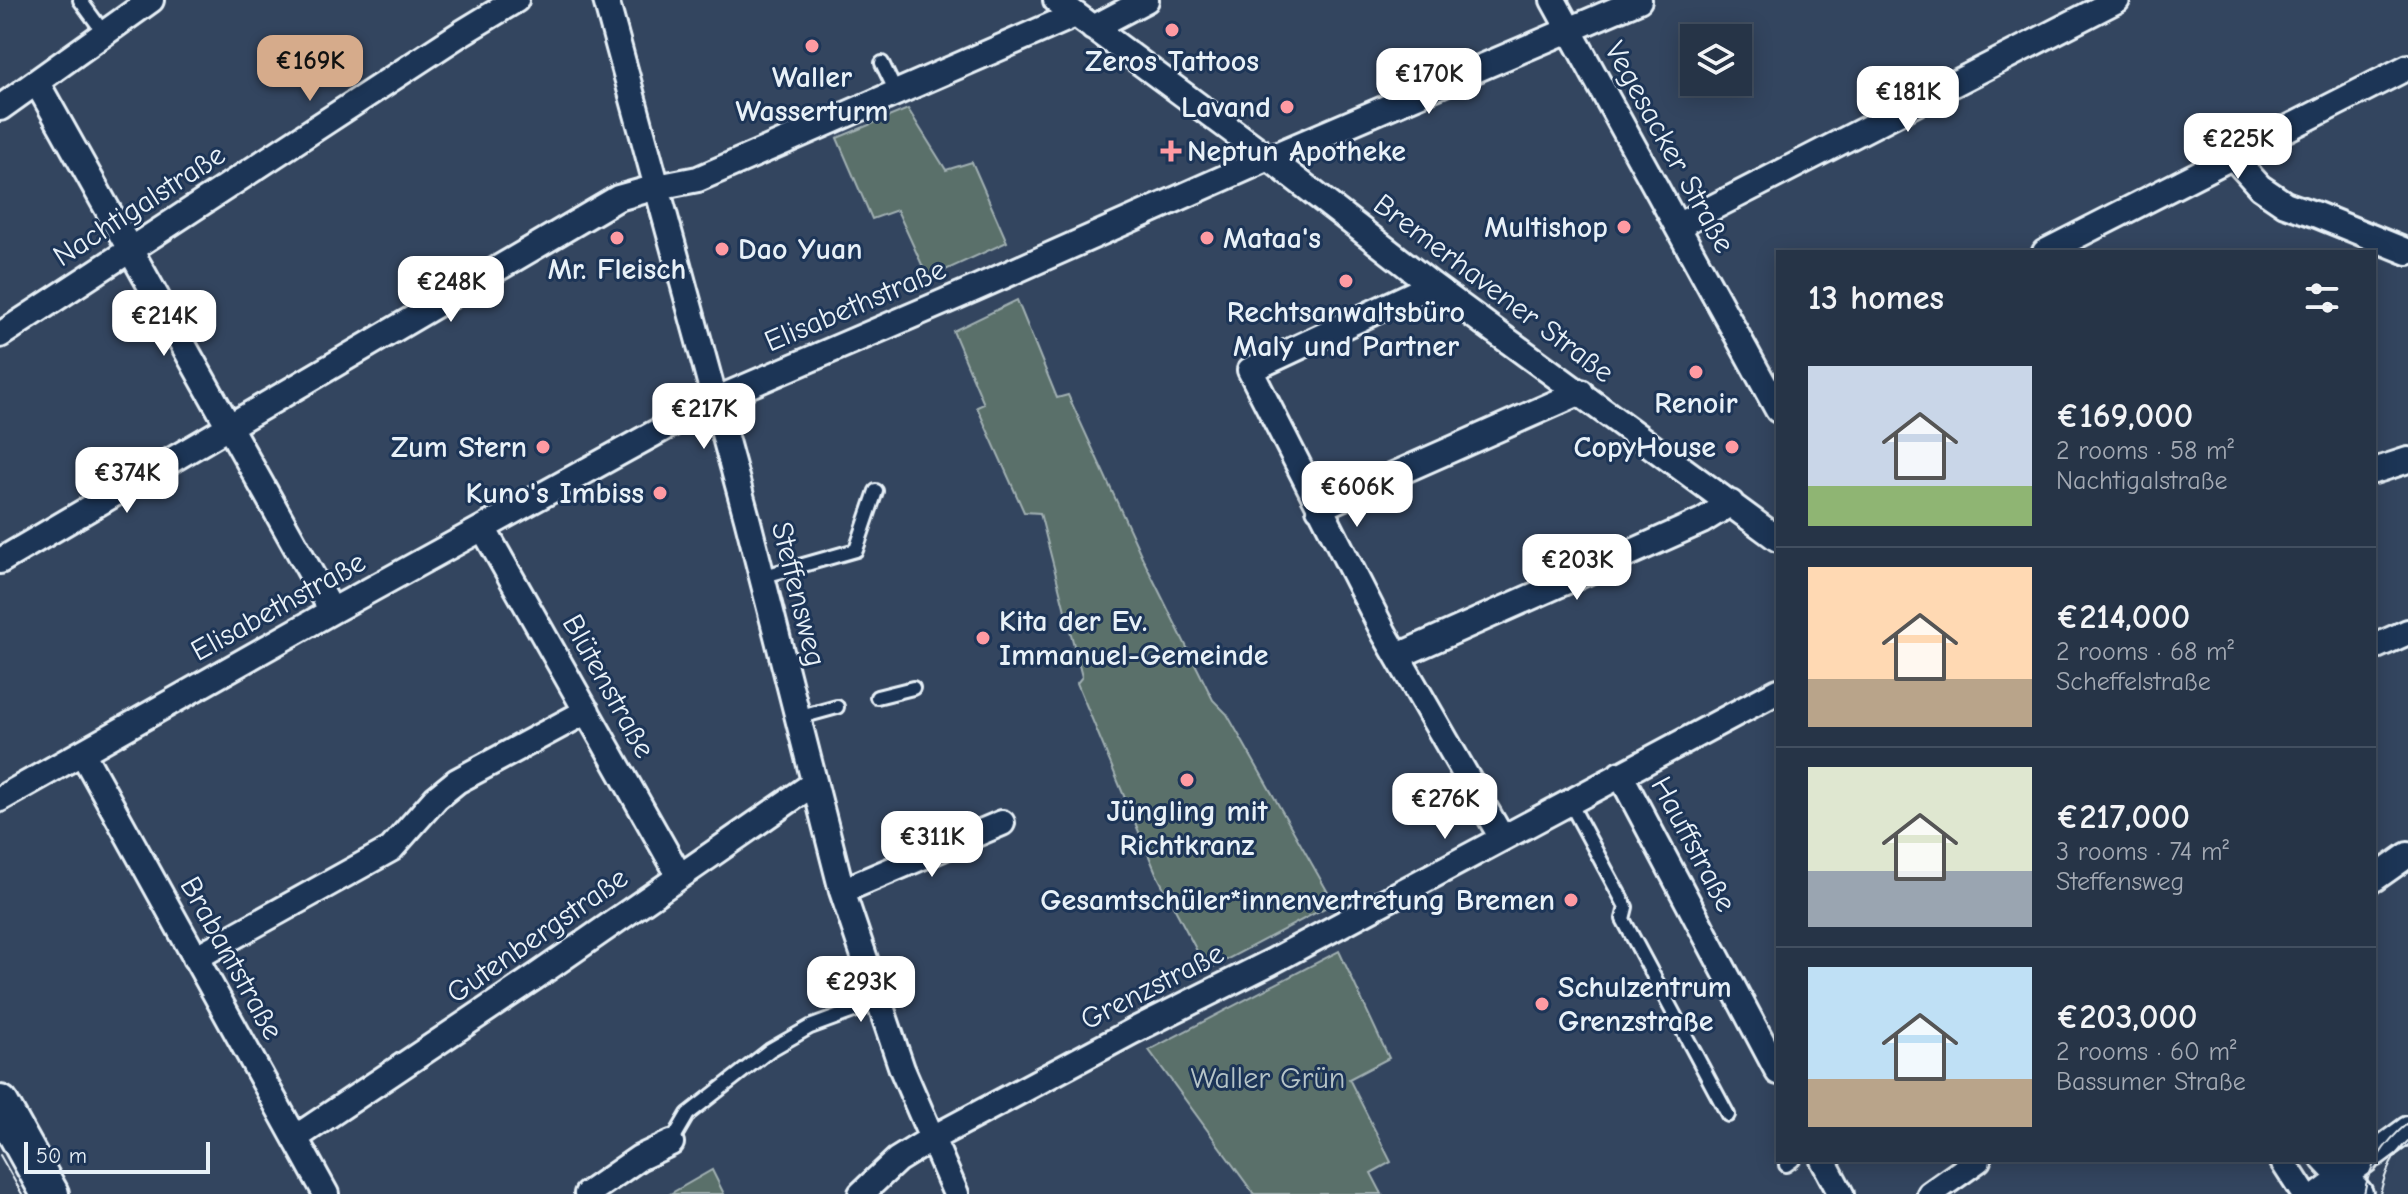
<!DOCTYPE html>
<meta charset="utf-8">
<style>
body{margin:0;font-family:"Comic Neue",sans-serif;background:#2e3c4e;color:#f1f3f6;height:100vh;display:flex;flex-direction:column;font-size:30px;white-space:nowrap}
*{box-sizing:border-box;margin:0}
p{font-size:26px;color:#a4aab4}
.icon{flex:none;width:44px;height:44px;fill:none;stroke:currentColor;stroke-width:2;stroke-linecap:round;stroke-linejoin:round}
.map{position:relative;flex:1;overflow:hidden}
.sheet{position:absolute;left:1776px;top:250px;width:600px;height:912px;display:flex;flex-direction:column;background:#263447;border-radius:0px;box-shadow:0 4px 20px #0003,0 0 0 2px #424f60}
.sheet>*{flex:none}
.tools{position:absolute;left:1680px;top:24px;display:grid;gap:16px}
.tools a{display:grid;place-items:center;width:72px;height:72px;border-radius:0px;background:#263447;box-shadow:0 4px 20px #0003,0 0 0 2px #424f60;font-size:40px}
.scale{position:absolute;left:24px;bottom:20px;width:186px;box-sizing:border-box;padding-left:8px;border:4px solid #e8f1f8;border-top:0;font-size:22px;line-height:28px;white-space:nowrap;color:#e8f1f8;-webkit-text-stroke:6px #1d3557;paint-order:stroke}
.price{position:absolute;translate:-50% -68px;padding:0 18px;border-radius:16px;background:#fff;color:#222;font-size:26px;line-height:52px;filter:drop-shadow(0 2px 4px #0008)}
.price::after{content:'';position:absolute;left:50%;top:48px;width:24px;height:18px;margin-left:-12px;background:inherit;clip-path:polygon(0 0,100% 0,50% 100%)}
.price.selected{background:#d6ab8b;color:#111}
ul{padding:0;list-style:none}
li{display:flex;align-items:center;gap:24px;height:200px;padding:0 32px}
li+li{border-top:2px solid #424f60}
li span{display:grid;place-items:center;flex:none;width:224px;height:160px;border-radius:0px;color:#555}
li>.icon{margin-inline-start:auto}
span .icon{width:96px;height:96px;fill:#fffc;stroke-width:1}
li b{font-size:34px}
h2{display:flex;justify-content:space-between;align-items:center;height:96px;padding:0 32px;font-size:34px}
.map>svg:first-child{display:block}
</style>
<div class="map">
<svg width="2408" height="1194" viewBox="0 0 2408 1194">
<rect width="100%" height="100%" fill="#33455f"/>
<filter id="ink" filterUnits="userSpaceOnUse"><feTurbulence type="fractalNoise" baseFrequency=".0125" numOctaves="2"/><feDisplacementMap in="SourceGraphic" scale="16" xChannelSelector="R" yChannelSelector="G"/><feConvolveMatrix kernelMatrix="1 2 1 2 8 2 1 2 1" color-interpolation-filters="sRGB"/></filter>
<g filter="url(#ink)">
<!-- green -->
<path fill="#5a6f6b" stroke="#a1b0b2" stroke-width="2" d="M908 109 946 170 972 162 1007 242 928 278 897 210 872 219 837 138Z
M1017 300 1057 398 1068 395 1143 559 1213 700 1227 714 1334 903 1207 970 1156 873 1077 683 1082 677 1040 513 1024 512 977 407 984 404 953 331Z
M1339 951 1389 1058 1349 1079 1391 1162 1371 1173 1382 1194H1254L1149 1050Z
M712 1170 724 1194H670Z"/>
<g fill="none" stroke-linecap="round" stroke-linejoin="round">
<!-- lane casing -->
<g stroke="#e8f1f8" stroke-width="18">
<path id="lane" d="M80 0 104 33
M882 63 896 92
M761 577 856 550 876 491
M877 697 913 688
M797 718 837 707
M1569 801 1626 907 1623 919 1728 1115
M671 1143 688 1114 770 1050 810 1027 878 1002
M1786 1165 1793 1160"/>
</g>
<!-- street casing -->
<g stroke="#e8f1f8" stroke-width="30">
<path id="street" d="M606 0 747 518 842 891 902 1069 956 1194
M1056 0 1269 158 1432 285 1778 539
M1553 0 1778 410
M1093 28 1146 0
M37 83 332 611
M0 108 151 0
M2233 157 2260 187 2285 204 2317 215 2408 252
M1677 226 2117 0
M2045 252 2408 67
M1432 285 1250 370 1384 633 1502 838
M0 335 460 34 516 0
M2374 471 2408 460
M1319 508 1581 392
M483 528 679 875
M0 561 618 198 657 187 698 179 1075 15
M2374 647 2408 632
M1398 656 1702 521 1731 503
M83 754 326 1194
M1620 774 1778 1072
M0 799 332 611 715 400 974 289 1269 158 1639 0
M2374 879 2408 855
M842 891 1002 823
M195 958 391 849 436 798 457 781 587 711
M295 1138 538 975 813 784
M2374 1154 2408 1129
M1823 1160 1841 1194
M2282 1160 2304 1194
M2324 1160 2341 1178
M587 1194 639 1158 671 1143
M861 1194 897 1160 931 1139 1133 1031 1271 962 1778 691
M1930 1194 1978 1160
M2320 1194 2366 1160"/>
</g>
<!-- secondary casing -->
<g stroke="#e8f1f8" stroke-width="38">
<path id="secondary" d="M2341 1178 2356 1194"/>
</g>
<!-- primary casing -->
<g stroke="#e8f1f8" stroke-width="42">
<path id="primary" d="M0 1104 50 1194"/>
</g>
<!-- lane -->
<use href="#lane" stroke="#1d3557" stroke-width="12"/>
<!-- street -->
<use href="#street" stroke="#1d3557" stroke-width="24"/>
<!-- secondary -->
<use href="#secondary" stroke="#1d3557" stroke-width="32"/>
<!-- primary -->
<use href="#primary" stroke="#1d3557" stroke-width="36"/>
<!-- tram -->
<path stroke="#e8f1f8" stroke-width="2" d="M0 1155 22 1194
M2364 1194C2369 1164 2385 1142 2408 1123
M2380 1194C2385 1173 2392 1156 2408 1141"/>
</g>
</g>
<!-- markers -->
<g fill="#ff9aa2" stroke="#1d3557" stroke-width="3">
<circle cx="1172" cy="30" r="8"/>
<circle cx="812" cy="46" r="8"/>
<circle cx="1287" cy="107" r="8"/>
<path d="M1167 139h8v8h8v8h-8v8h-8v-8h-8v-8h8z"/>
<circle cx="1624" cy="227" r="8"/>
<circle cx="617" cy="238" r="8"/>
<circle cx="1207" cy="238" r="8"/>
<circle cx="722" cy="249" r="8"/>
<circle cx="1346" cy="281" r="8"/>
<circle cx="1696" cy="372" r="8"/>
<circle cx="543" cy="447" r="8"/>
<circle cx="1732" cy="447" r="8"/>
<circle cx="660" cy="493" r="8"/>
<circle cx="983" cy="638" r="8"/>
<circle cx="1187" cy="780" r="8"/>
<circle cx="1571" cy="900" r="8"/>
<circle cx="1542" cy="1004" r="8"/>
</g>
<g text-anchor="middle" stroke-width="6" stroke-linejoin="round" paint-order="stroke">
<!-- poi labels -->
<g font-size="30" font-weight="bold" fill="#e8f1f8" stroke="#1d3557">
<text x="1172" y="71">Zeros Tattoos</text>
<text x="812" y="87">Waller<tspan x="812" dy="34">Wasserturm</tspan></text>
<text x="1271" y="117" text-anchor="end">Lavand</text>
<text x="1187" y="161" text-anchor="start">Neptun Apotheke</text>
<text x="1608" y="237" text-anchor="end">Multishop</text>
<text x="1223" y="248" text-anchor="start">Mataa's</text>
<text x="738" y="259" text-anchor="start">Dao Yuan</text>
<text x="617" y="279">Mr. Fleisch</text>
<text x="1346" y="322">Rechtsanwaltsbüro<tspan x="1346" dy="34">Maly und Partner</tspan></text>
<text x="1696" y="413">Renoir</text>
<text x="527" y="457" text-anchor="end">Zum Stern</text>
<text x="1716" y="457" text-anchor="end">CopyHouse</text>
<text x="644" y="503" text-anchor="end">Kuno's Imbiss</text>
<text x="999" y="631" text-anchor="start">Kita der Ev.<tspan x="999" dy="34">Immanuel-Gemeinde</tspan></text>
<text x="1187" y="821">Jüngling mit<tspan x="1187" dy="34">Richtkranz</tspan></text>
<text x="1555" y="910" text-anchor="end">Gesamtschüler*innenvertretung Bremen</text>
<text x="1558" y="997" text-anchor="start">Schulzentrum<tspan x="1558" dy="34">Grenzstraße</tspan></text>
</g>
<!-- street labels -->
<g font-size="30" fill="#e8f1f8" stroke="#1d3557">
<text transform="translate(1670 147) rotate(61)" y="10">Vegesacker Straße</text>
<text transform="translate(139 205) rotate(-33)" y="10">Nachtigalstraße</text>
<text transform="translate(1494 288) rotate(37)" y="10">Bremerhavener Straße</text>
<text transform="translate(855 305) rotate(-23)" y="10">Elisabethstraße</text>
<text transform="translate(799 594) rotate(76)" y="10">Steffensweg</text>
<text transform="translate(278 606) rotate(-29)" y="10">Elisabethstraße</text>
<text transform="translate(609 686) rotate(61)" y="10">Blütenstraße</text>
<text transform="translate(1694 844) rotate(62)" y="10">Hauffstraße</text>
<text transform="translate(537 935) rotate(-35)" y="10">Gutenbergstraße</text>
<text transform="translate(232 958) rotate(61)" y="10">Brabantstraße</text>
<text transform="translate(1152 986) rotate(-27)" y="10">Grenzstraße</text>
</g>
<!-- park labels -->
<g font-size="30" fill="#b6c4c7" stroke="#1d3557">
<text x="1268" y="1088">Waller Grün</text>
</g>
</g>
</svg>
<div class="tools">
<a><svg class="icon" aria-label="layers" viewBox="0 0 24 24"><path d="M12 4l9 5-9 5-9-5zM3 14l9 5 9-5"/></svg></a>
</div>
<div class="scale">50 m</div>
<b class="price selected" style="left:310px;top:103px">€169K</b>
<b class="price" style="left:1429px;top:116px">€170K</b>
<b class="price" style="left:1908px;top:134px">€181K</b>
<b class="price" style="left:2238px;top:181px">€225K</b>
<b class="price" style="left:451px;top:324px">€248K</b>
<b class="price" style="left:164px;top:358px">€214K</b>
<b class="price" style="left:704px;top:451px">€217K</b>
<b class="price" style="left:127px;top:515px">€374K</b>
<b class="price" style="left:1357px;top:529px">€606K</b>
<b class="price" style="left:1577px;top:602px">€203K</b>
<b class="price" style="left:1445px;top:841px">€276K</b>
<b class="price" style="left:932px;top:879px">€311K</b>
<b class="price" style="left:861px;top:1024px">€293K</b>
<section class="sheet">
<h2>13 homes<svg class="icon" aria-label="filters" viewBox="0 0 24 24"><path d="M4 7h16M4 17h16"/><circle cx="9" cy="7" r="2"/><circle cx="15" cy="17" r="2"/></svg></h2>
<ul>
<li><span style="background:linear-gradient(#c9d6e8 75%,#8fb573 0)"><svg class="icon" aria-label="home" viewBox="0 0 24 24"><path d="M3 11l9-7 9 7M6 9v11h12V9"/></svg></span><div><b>€169,000</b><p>2 rooms · 58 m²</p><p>Nachtigalstraße</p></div></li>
<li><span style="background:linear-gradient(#ffd9b3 70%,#b9a48a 0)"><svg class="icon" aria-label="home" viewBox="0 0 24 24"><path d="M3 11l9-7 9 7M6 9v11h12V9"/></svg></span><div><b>€214,000</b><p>2 rooms · 68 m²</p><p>Scheffelstraße</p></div></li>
<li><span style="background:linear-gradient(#dfe7d0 65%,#9aa5b1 0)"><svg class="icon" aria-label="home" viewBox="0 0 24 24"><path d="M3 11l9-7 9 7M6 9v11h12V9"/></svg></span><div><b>€217,000</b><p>3 rooms · 74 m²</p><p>Steffensweg</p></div></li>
<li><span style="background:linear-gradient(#bfe0f5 70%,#b9a48a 0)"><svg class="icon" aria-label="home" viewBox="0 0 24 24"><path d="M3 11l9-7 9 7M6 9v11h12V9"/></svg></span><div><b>€203,000</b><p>2 rooms · 60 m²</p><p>Bassumer Straße</p></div></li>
</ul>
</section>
</div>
